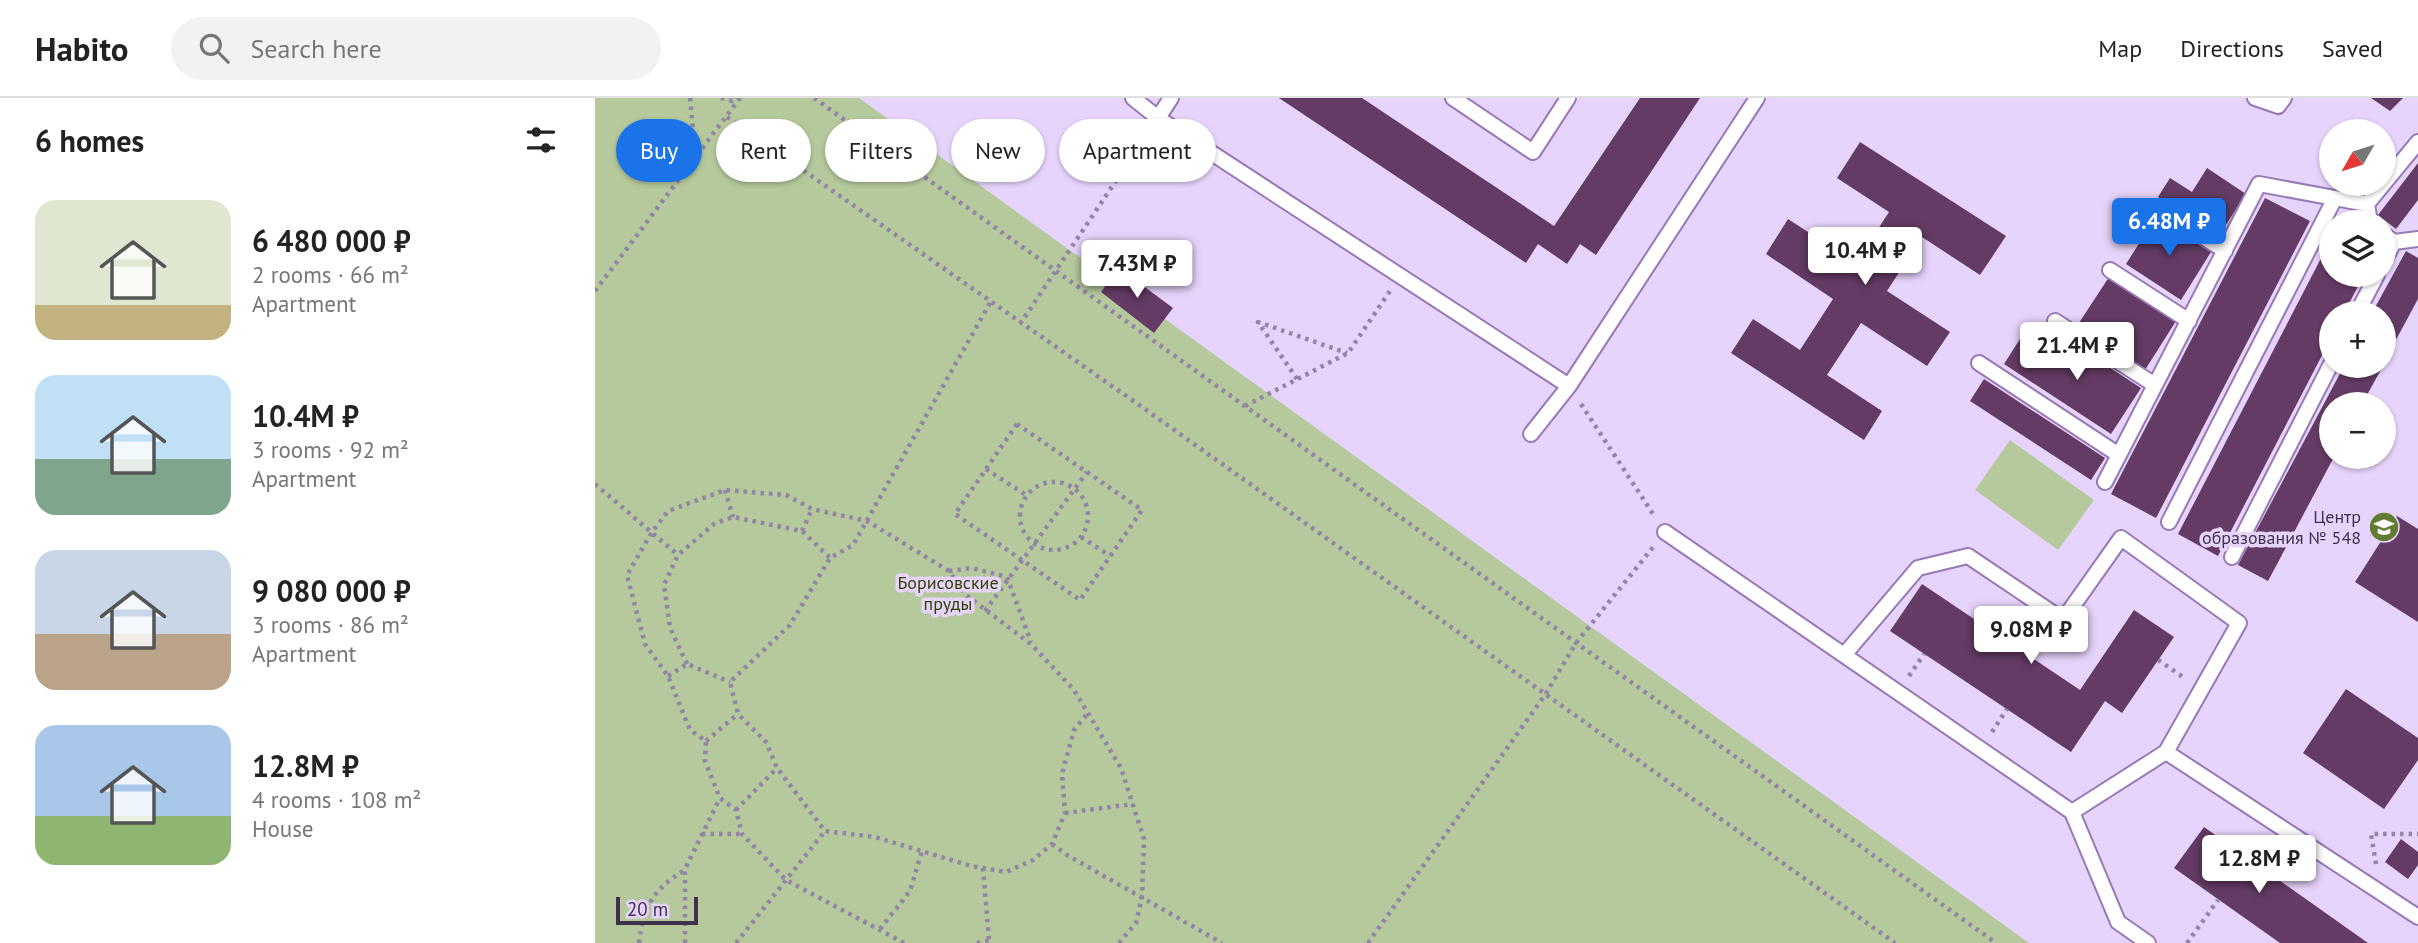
<!DOCTYPE html>
<meta charset="utf-8">
<style>
body{margin:0;font-family:"PT Sans",sans-serif;background:#f2f2f2;color:#222;height:100vh;display:flex;flex-direction:column;font-size:26px;white-space:nowrap}
*{box-sizing:border-box;margin:0}
p{font-size:23px;color:#767676}
.icon{flex:none;width:38px;height:38px;fill:none;stroke:currentColor;stroke-width:2;stroke-linecap:round;stroke-linejoin:round}
.map{position:relative;flex:1;overflow:hidden}
.drawer{display:flex;flex-direction:column;background:#fff;width:595px}
.drawer>*{flex:none}
.guide{position:absolute;left:21px;top:21px;width:665px;height:63px;display:flex;gap:14px}
.needle{width:46px;rotate:231deg}
.controls{position:absolute;left:1724px;top:21px;display:grid;gap:14px}
.controls a{display:grid;place-items:center;width:77px;height:77px;border-radius:50%;background:#fff;box-shadow:0 2px 5px #0004;font-size:35px}
.scale{position:absolute;left:21px;bottom:18px;width:82px;box-sizing:border-box;padding-left:7px;border:4px solid #3f324c;border-top:0;font-size:19px;line-height:24px;white-space:nowrap;color:#3f324c;-webkit-text-stroke:5px #e7d4fc;paint-order:stroke}
.price{position:absolute;translate:-50% -60px;padding:0 16px;border-radius:7px;background:#fff;color:#222;font-size:23px;line-height:46px;filter:drop-shadow(0 2px 4px #0008)}
.price::after{content:'';position:absolute;left:50%;top:42px;width:21px;height:16px;margin-left:-10px;background:inherit;clip-path:polygon(0 0,100% 0,50% 100%)}
.price.on{background:#1a73e8;color:#fff}
ul{padding:0;list-style:none}
li{display:flex;align-items:center;gap:21px;height:175px;padding:0 35px}
li span{display:grid;place-items:center;flex:none;width:196px;height:140px;border-radius:21px;color:#555}
li>.icon{margin-inline-start:auto}
span .icon{width:84px;height:84px;fill:#fffc;stroke-width:1}
li b{font-size:30px}
h2{display:flex;justify-content:space-between;align-items:center;height:84px;padding:0 35px;font-size:30px}
.chip{padding:0 24px;border-radius:32px;background:#fff;box-shadow:0 2px 5px #0004;font-size:24px;line-height:63px}
.chip.on{background:#1a73e8;color:#fff}
header{display:flex;align-items:center;gap:42px;box-sizing:border-box;height:98px;padding:0 35px;background:#fff;border-bottom:2px solid #e0e0e0}
header strong{font-size:33px}
nav{display:flex;gap:38px;margin-inline-start:auto;font-size:24px}
.search{width:490px;height:63px;background:#f2f2f2;display:flex;align-items:center;gap:18px;box-sizing:border-box;padding:0 24px;border-radius:38px;color:#767676;font-size:26px}
main{display:flex;flex:1;min-height:0}
.map>svg:first-child{display:block}
</style>
<header>
<strong>Habito</strong>
<div class="search"><svg class="icon" aria-label="search" viewBox="0 0 24 24"><circle cx="10" cy="10" r="6"/><path d="M15 15l6 6"/></svg>Search here</div>
<nav><a>Map</a><a>Directions</a><a>Saved</a></nav>
</header>
<main>
<section class="drawer">
<h2>6 homes<svg class="icon" aria-label="filters" viewBox="0 0 24 24"><path d="M4 7h16M4 17h16"/><circle cx="9" cy="7" r="2"/><circle cx="15" cy="17" r="2"/></svg></h2>
<ul>
<li><span style="background:linear-gradient(#dfe7d0 75%,#c2b280 0)"><svg class="icon" aria-label="home" viewBox="0 0 24 24"><path d="M3 11l9-7 9 7M6 9v11h12V9"/></svg></span><div><b>6 480 000 ₽</b><p>2 rooms · 66 m²</p><p>Apartment</p></div></li>
<li><span style="background:linear-gradient(#bfe0f5 60%,#7fa58c 0)"><svg class="icon" aria-label="home" viewBox="0 0 24 24"><path d="M3 11l9-7 9 7M6 9v11h12V9"/></svg></span><div><b>10.4M ₽</b><p>3 rooms · 92 m²</p><p>Apartment</p></div></li>
<li><span style="background:linear-gradient(#c9d6e8 60%,#b9a48a 0)"><svg class="icon" aria-label="home" viewBox="0 0 24 24"><path d="M3 11l9-7 9 7M6 9v11h12V9"/></svg></span><div><b>9 080 000 ₽</b><p>3 rooms · 86 m²</p><p>Apartment</p></div></li>
<li><span style="background:linear-gradient(#a9c7e8 65%,#8fb573 0)"><svg class="icon" aria-label="home" viewBox="0 0 24 24"><path d="M3 11l9-7 9 7M6 9v11h12V9"/></svg></span><div><b>12.8M ₽</b><p>4 rooms · 108 m²</p><p>House</p></div></li>
</ul>
</section>
<div class="map">
<svg width="1823" height="845" viewBox="0 0 1823 845">
<rect width="100%" height="100%" fill="#e7d4fc"/>
<!-- green -->
<path fill="#b6c99c" d="M0 0H264L1434 845H0Z
M1415 342 1499 402 1463 452 1380 392Z"/>
<!-- building -->
<path fill="#643b64" d="M684 0H767L959 128 1045 0H1105L1001 157 985 146 972 166 943 146 931 165Z
M1776 0H1808L1795 13Z
M1265 44 1411 138 1385 177 1327 139 1292 193 1355 234 1332 268 1266 225 1232 277 1287 313 1269 342 1136 255 1158 221 1205 252 1238 201 1171 156 1193 121 1261 165 1294 114 1242 80Z
M1823 65V102L1801 131 1783 117Z
M1612 70 1651 96 1623 139 1563 99 1575 80 1597 94Z
M1670 100 1715 123 1561 420 1516 396Z
M1561 119 1616 154 1586 202 1531 166Z
M1736 141V177H1769L1749 215H1736V240L1623 458 1583 436Z
M1811 153 1823 160V201L1788 266V215H1777Z
M524 170 578 210 559 235 506 194Z
M1514 179 1581 223 1550 272 1482 228Z
M1425 241 1457 262 1471 241 1546 290 1516 336 1409 266Z
M1749 268H1788L1767 306H1736V359H1739L1673 483 1643 467Z
M1389 281 1510 360 1496 382 1375 303Z
M1802 418 1823 431V524L1760 484Z
M1327 486 1485 592 1539 512 1579 539 1527 615 1510 603 1476 654 1295 533Z
M1751 591 1823 640V662L1789 711 1708 655Z
M1609 729 1773 845H1685L1579 770Z
M1806 741 1823 754V767L1813 781 1790 764Z"/>
<g fill="none" stroke-linecap="round" stroke-linejoin="round">
<!-- lane casing -->
<g stroke="#9779b6" stroke-width="18">
<path id="lane" d="M538 0 563 20 974 288 1162 0
M858 0 938 54 973 0
M1660 0 1683 8 1689 0
M563 20 576 0
M1772 106 1775 124
M1563 110 1630 153
M1788 136 1799 144 1788 165
M1799 144 1823 141
M1515 172 1594 223
M1762 215 1782 177
M1460 223 1560 287
M1384 265 1524 357
M936 336 974 288
M1510 384 1664 86 1772 106 1823 44
M1574 424 1740 100
M1070 434 1477 714 1523 824 1553 845
M1637 459 1736 266
M1249 557 1323 470 1373 458 1468 522 1526 440 1644 525 1571 654
M1477 714 1571 654 1823 819"/>
</g>
<!-- path -->
<path stroke="#9484a6" stroke-width="4.5" stroke-dasharray="3.5 5" stroke-linecap="butt" d="M95 0 101 61
M126 0 137 3 142 0
M219 0 1401 845
M132 19 547 309 1300 845
M0 193 145 0
M395 205 258 447 235 460 195 527 135 584 143 616 171 644 182 670 230 733 280 739 376 768 411 774 438 762 457 746 470 715 467 676 479 632 493 615
M425 226 553 35
M702 281 663 224 752 255
M986 306 1060 419
M650 308 753 255 795 193
M422 326 547 412 485 502 360 416Z
M391 371 431 397
M425 418a34 34 0 1 1 68 0a34 34 0 1 1-68 0Z
M0 386 83 457
M130 392 138 419
M207 433 217 411
M486 439 515 458
M354 473 377 470 412 479 436 544
M390 513 492 374
M1563 562 1591 581
M92 566 75 530 69 487 83 457 119 426 138 419 207 433 235 460
M73 578 92 566 135 584
M1314 578 1329 556
M1397 634 1412 611
M111 643 143 616
M141 712 182 670
M470 715 538 706
M107 736H147
M457 746 472 757 627 845
M1781 766 1776 736H1823
M388 770 394 842 397 845
M285 831 315 793 327 753
M44 845C48 809 58 791 90 772
M90 845V771L125 700
M141 845 230 733
M309 845 191 782 147 736 141 712 125 700 110 663 111 643 95 632 73 578 50 546 32 477 57 434 73 413 130 392 191 397 217 411 272 423 354 473 371 497 437 547 479 592 526 670 549 741 547 799 541 825 524 845
M382 845 394 842
M773 845 950 597 981 545 1059 448
M1592 845 1623 802"/>
<!-- lane -->
<use href="#lane" stroke="#fff" stroke-width="14"/>
</g>
<!-- icons -->
<defs>
<g id="school-disc" transform="scale(1.575)"><circle r="9.5" fill="#617d31" stroke="#e7d4fc"/><path d="M0-5L7-2L0 1L-7-2ZM-4 1L0 2.5L4 1V4Q0 6-4 4Z" fill="#fff"/></g>
</defs>
<g fill-rule="evenodd">
<use href="#school-disc" x="1789" y="429"/>
</g>
<g text-anchor="middle" stroke-width="7" stroke-linejoin="round" paint-order="stroke">
<!-- poi labels -->
<g font-size="18" fill="#3f324c" stroke="#e7d4fc" text-anchor="end">
<text x="1766" y="425">Центр<tspan x="1766" dy="21">образования № 548</tspan></text>
</g>
<!-- park labels -->
<g font-size="18" fill="#2e4200" stroke="#e7d4fc">
<text x="353" y="491">Борисовские<tspan x="353" dy="21">пруды</tspan></text>
</g>
</g>
</svg>
<div class="controls">
<a><svg class="needle" viewBox="-14 -14 28 28"><path d="M0-13l5 13h-10z" fill="#e53935"/><path d="M0 13l5-13h-10z" fill="#767676"/></svg></a>
<a><svg class="icon" aria-label="layers" viewBox="0 0 24 24"><path d="M12 4l9 5-9 5-9-5zM3 14l9 5 9-5"/></svg></a>
<a>+</a>
<a>−</a>
</div>
<div class="scale">20 m</div>
<b class="price on" style="left:1574px;top:160px">6.48M ₽</b>
<b class="price" style="left:1270px;top:189px">10.4M ₽</b>
<b class="price" style="left:542px;top:202px">7.43M ₽</b>
<b class="price" style="left:1482px;top:284px">21.4M ₽</b>
<b class="price" style="left:1436px;top:568px">9.08M ₽</b>
<b class="price" style="left:1664px;top:797px">12.8M ₽</b>
<div class="guide">
<a class="chip on">Buy</a>
<a class="chip">Rent</a>
<a class="chip">Filters</a>
<a class="chip">New</a>
<a class="chip">Apartment</a>
</div>
</div>
</main>
